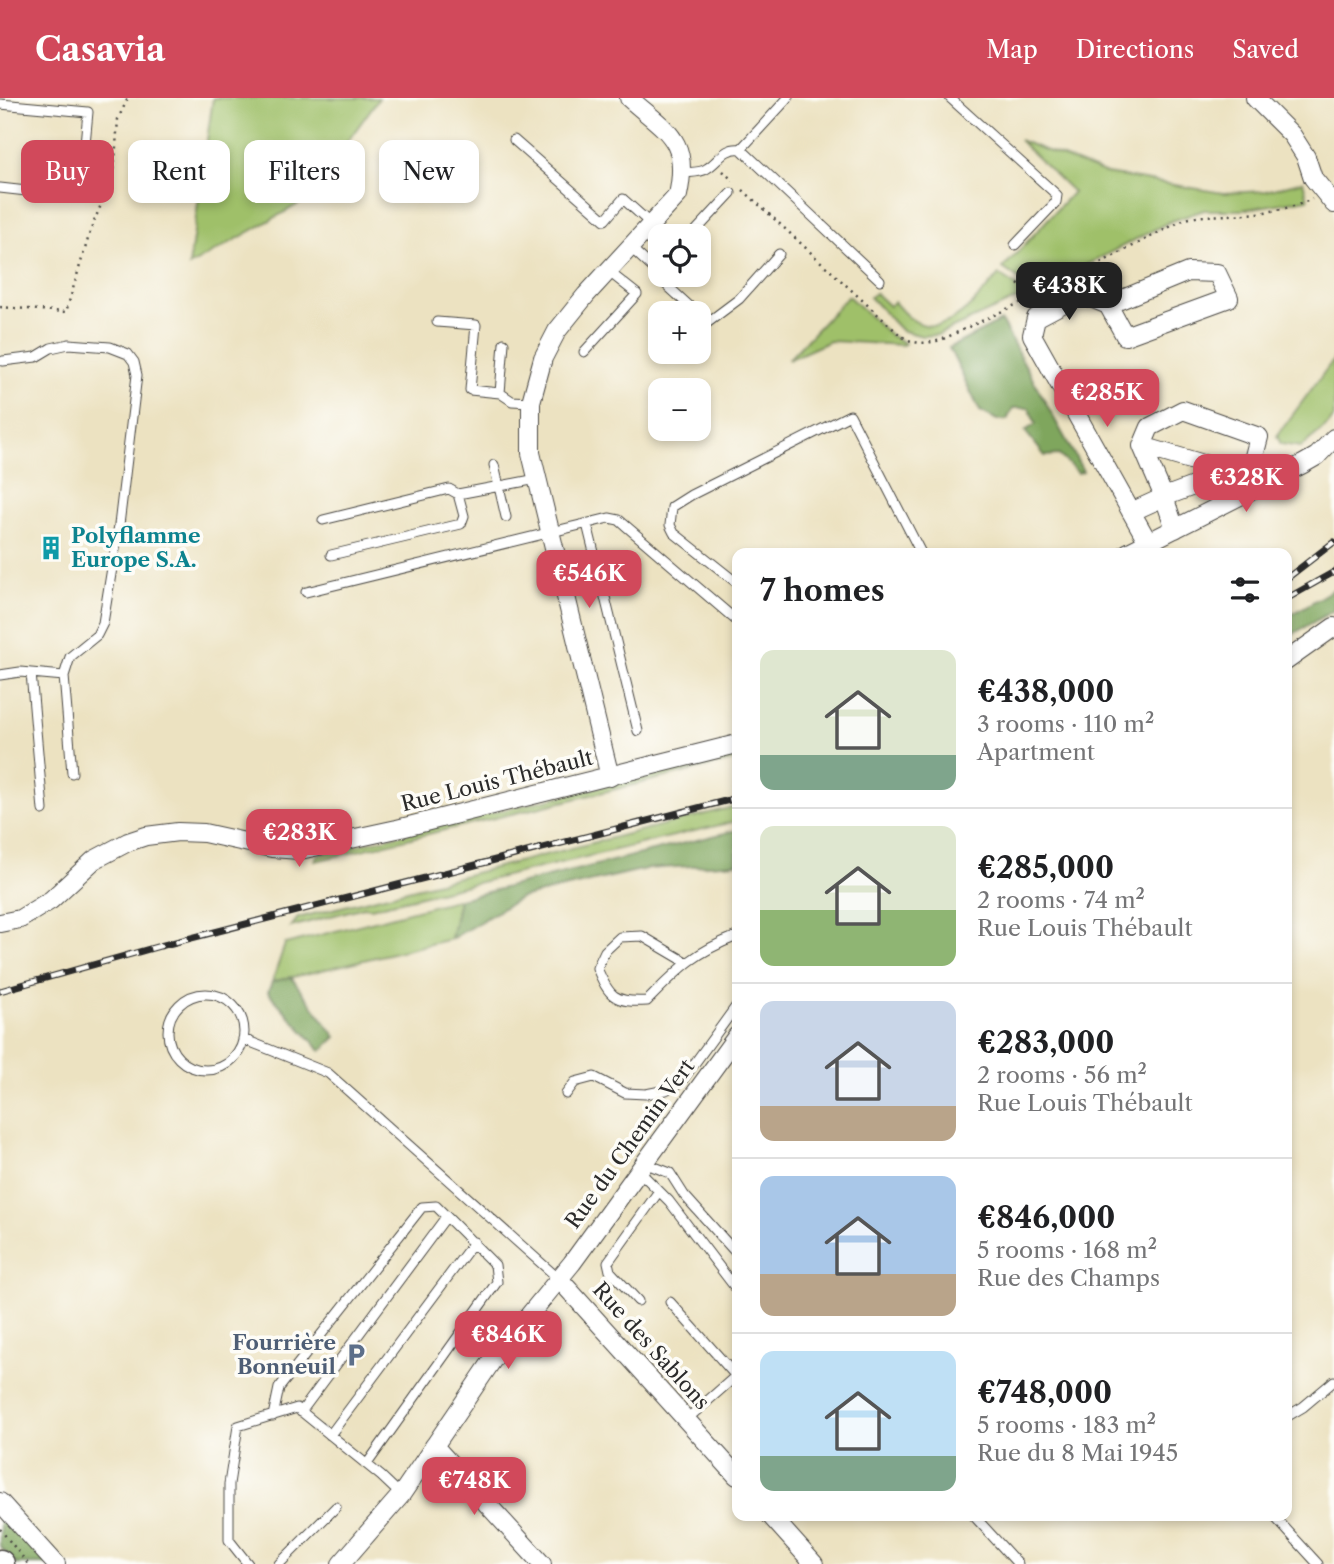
<!DOCTYPE html>
<meta charset="utf-8">
<style>
body{margin:0;font-family:"Libre Caslon Text",serif;background:#f2f2f2;color:#202124;height:100vh;display:flex;flex-direction:column;font-size:26px;white-space:nowrap}
*{box-sizing:border-box;margin:0}
p{font-size:23px;color:#757577}
.icon{flex:none;width:38px;height:38px;fill:none;stroke:currentColor;stroke-width:2;stroke-linecap:round;stroke-linejoin:round}
.map{position:relative;flex:1;overflow:hidden}
.details{position:absolute;left:732px;top:450px;width:560px;height:973px;display:flex;flex-direction:column;background:#fff;border-radius:14px;box-shadow:0 4px 10px #0003}
.details>*{flex:none}
.guide{position:absolute;left:21px;top:42px;width:606px;height:63px;display:flex;gap:14px}
.buttons{position:absolute;left:648px;top:126px;display:grid;gap:14px}
.buttons a{display:grid;place-items:center;width:63px;height:63px;border-radius:14px;background:#fff;box-shadow:0 4px 10px #0003;font-size:35px}
.price{position:absolute;translate:-50% -60px;padding:0 16px;border-radius:14px;background:#d1495b;color:#fff;font-size:23px;line-height:46px;filter:drop-shadow(0 2px 4px #0008)}
.price::after{content:'';position:absolute;left:50%;top:42px;width:21px;height:16px;margin-left:-10px;background:inherit;clip-path:polygon(0 0,100% 0,50% 100%)}
.price.on{background:#222;color:#fff}
ul{padding:0;list-style:none}
li{display:flex;align-items:center;gap:21px;height:175px;padding:0 28px}
li+li{border-top:2px solid #e0e0e0}
li span{display:grid;place-items:center;flex:none;width:196px;height:140px;border-radius:14px;color:#555}
li>.icon{margin-inline-start:auto}
span .icon{width:84px;height:84px;fill:#fffc;stroke-width:1}
li b{font-size:30px}
h2{display:flex;justify-content:space-between;align-items:center;height:84px;padding:0 28px;font-size:30px}
.pill{padding:0 24px;border-radius:14px;background:#fff;box-shadow:0 4px 10px #0003;font-size:24px;line-height:63px}
.pill.on{background:#d1495b;color:#fff}
header{display:flex;align-items:center;gap:42px;box-sizing:border-box;height:98px;padding:0 35px;background:#d1495b;color:#fff}
header strong{font-size:33px}
nav{display:flex;gap:38px;margin-inline-start:auto;font-size:24px}
.map>svg:first-child{display:block}
</style>
<header>
<strong>Casavia</strong>
<nav><a>Map</a><a>Directions</a><a>Saved</a></nav>
</header>
<div class="map">
<svg width="1334" height="1466" viewBox="0 0 1334 1466">
<rect width="100%" height="100%" fill="#fdfcf7"/>
<filter id="ink" filterUnits="userSpaceOnUse"><feTurbulence type="fractalNoise" baseFrequency=".0143" numOctaves="2"/><feDisplacementMap in="SourceGraphic" scale="14" xChannelSelector="R" yChannelSelector="G"/><feConvolveMatrix kernelMatrix="1 2 1 2 8 2 1 2 1" color-interpolation-filters="sRGB"/></filter>
<filter id="wash" filterUnits="userSpaceOnUse"><feTurbulence type="fractalNoise" baseFrequency=".00686" numOctaves="4" result="noise"/><feDisplacementMap in="SourceGraphic" scale="28" xChannelSelector="R" yChannelSelector="G"/><feGaussianBlur stdDeviation="1.57" result="paint"/><feColorMatrix in="noise" values="0 0 0 0 0 0 0 0 0 0 0 0 0 0 0 0 0 1.4 0 .05"/><feComposite in="paint" operator="in"/></filter>
<g filter="url(#wash)">
<rect width="100%" height="100%" fill="#ece2c1"/>
<!-- green -->
<path fill="#9fc069" stroke="#65764a" stroke-width="2" d="M213 0H379L304 103 189 168Z
M1019 42 1107 76 1223 95 1266 93 1303 83 1308 101 1241 112H1204L1169 124 1036 193 1003 170 1073 94Z
M999 177 1028 196 937 237 922 238 901 232 870 199 875 195 889 208 894 204C899 209 904 216 910 220 946 246 977 200 999 177Z
M848 198 891 238 905 245 903 247 830 243 788 262Z
M1334 261V319L1328 327 1301 349 1281 346 1277 338Z
M737 656V662L315 763 317 757Z
M737 708V723L371 810 364 809 291 829 298 820Z
M459 801 451 841 272 884 285 846Z"/>
<!-- forest -->
<path fill="#7fa65d" stroke="#556844" stroke-width="2" d="M1001 223 1083 373 1078 375 1059 357 1045 358 1025 333 1036 326 1029 310H1013L1007 322H997L980 313 949 250Z
M1334 491V512L1286 540V520Z
M737 732V765L646 771 520 800 451 841 459 801Z
M291 879 336 939 321 953 268 894 272 884Z
M0 1412 48 1466H16L0 1448Z"/>
</g>
<g filter="url(#ink)">
<g fill="none" stroke-linecap="round" stroke-linejoin="round">
<!-- service casing -->
<g stroke="#484642" stroke-width="11">
<path id="service" d="M950 0 1057 97 1056 104 1015 147
M0 6 88 14 80 99 0 90
M514 42 605 122 623 101 651 126
M741 51 788 0
M683 75C690 74 700 75 706 71 719 64 723 49 741 51L880 182
M691 138 731 95
M630 149 657 174
M660 171 657 174 660 181 697 215
M698 217 707 225 739 201 779 156
M437 224 476 227 470 292 500 295 512 303 531 304
M584 254 637 196 608 173
M3 263 36 259 51 250 69 246 110 249 128 256 134 264 137 277 119 427 103 525 97 537 70 559 64 578
M500 295 504 245
M494 367 506 419
M323 422 449 391 458 396 537 381
M587 426 638 633
M331 457 461 426 464 418 458 396
M737 485 674 435 670 427 672 409 691 397 850 317 921 455
M306 494 609 420 619 422 737 523
M31 575 43 712
M0 577 20 574 64 578 72 675
M686 864 642 838 620 839 605 853 597 870C609 899 615 905 647 903 679 871 693 855 737 838
M168 934a38 38 0 1 1 76 0a38 38 0 1 1-76 0Z
M243 941 328 975 559 1181
M566 996 575 984 594 979 625 995 646 996 666 992 681 984 737 907
M644 1065 670 1075 684 1097 737 1156
M638 1072 669 1103 737 1192
M638 1203 610 1173 608 1164 659 1093
M670 1204 736 1278
M301 1314 446 1119
M273 1318 279 1290 422 1109 436 1108 495 1167 497 1184 367 1366
M1286 1319 1303 1309 1334 1283
M687 1321 737 1277
M330 1337 474 1144
M974 1418 1018 1466
M1274 1418 1318 1466
M248 1466 229 1442V1386L238 1328 297 1310 381 1378 401 1397
M279 1466 336 1409"/>
</g>
<!-- minor casing -->
<g stroke="#484642" stroke-width="20">
<path id="minor" d="M1255 0 1292 37 1306 59 1313 80 1334 106
M1108 207 1125 238 1229 200 1217 175 1188 174 1108 207 1081 196 1036 220 1032 237 1148 444
M1142 348 1231 374
M1131 414 1164 399 1142 348 1150 329 1183 312 1259 339 1252 366 1164 399 1175 431
M1127 455 1303 366 1317 358 1334 340
M1286 563 1334 529
M610 679 531 355V304L543 260 557 233 586 197 678 97C690 41 667 34 629 0
M0 825 20 821 51 802 94 762 128 744 146 738 178 734 204 735 272 750 300 752 397 731 737 646
M559 1181 737 1378
M434 1348 542 1466
M0 1404 56 1466
M771 1418 814 1466
M341 1466 401 1397 494 1260 572 1165 737 938"/>
</g>
<!-- primary casing -->
<g stroke="#484642" stroke-width="29">
<path id="primary" d="M0 1465 1 1466"/>
</g>
<!-- path -->
<path stroke="#484642" stroke-width="2.5" stroke-dasharray="2 5" stroke-linecap="butt" d="M723 73 733 83
M743 92 900 237C914 247 925 246 941 242L1062 185 1183 122C1198 117 1213 118 1228 117 1256 116 1286 113 1312 101
M1018 186 1034 198
M0 209 66 214 91 131 114 75 118 21 128 0
M0 1431 28 1466"/>
<!-- service -->
<use href="#service" stroke="#fff" stroke-width="9"/>
<!-- minor -->
<use href="#minor" stroke="#fff" stroke-width="18"/>
<!-- primary -->
<use href="#primary" stroke="#fff" stroke-width="26"/>
<!-- rail casing -->
<g stroke="#2b2b2b" stroke-width="7">
<path id="rail" d="M1286 481 1334 444
M1286 501 1334 474
M0 893 160 848 737 700"/>
</g>
<!-- rail -->
<use href="#rail" stroke="#fdfcf7" stroke-width="4.5" stroke-dasharray="13" stroke-linecap="butt"/>
</g>
</g>
<!-- icons -->
<defs>
<g id="building-bare" transform="scale(1.89)"><path d="M-4-6H4V6H1V3H-1V6H-4ZM-2.5-4.3h1.7v1.8h-1.7ZM.8-4.3h1.7v1.8H.8ZM-2.5-1h1.7V.8h-1.7ZM.8-1h1.7V.8H.8Z" fill="#0f9aa8" stroke="#fdfcf7" stroke-width="2.5" paint-order="stroke"/></g>
<g id="parking-bare" transform="scale(1.89)"><path d="M-3.5-5.5H1a3.5 3.5 0 0 1 0 7H-1V5.5H-3.5ZM-1-3.4V-.6H.8a1.4 1.4 0 0 0 0-2.8Z" fill="#5c6f8a" stroke="#fdfcf7" stroke-width="2.5" paint-order="stroke"/></g>
</defs>
<g fill-rule="evenodd">
<use href="#building-bare" x="51" y="450"/>
<use href="#parking-bare" x="356" y="1257"/>
</g>
<g text-anchor="middle" stroke-width="7" stroke-linejoin="round" paint-order="stroke">
<!-- culture labels -->
<g font-size="21" font-weight="bold" fill="#0d838f" stroke="#fdfcf7" text-anchor="start">
<text x="71" y="445">Polyflamme<tspan x="71" dy="24">Europe S.A.</tspan></text>
</g>
<!-- street labels -->
<g font-size="21" fill="#2b2b2b" stroke="#fdfcf7">
<text transform="translate(497 683) rotate(-14)" y="7">Rue Louis Thébault</text>
<text transform="translate(630 1046) rotate(-54)" y="7">Rue du Chemin Vert</text>
<text transform="translate(651 1248) rotate(48)" y="7">Rue des Sablons</text>
</g>
<!-- service labels -->
<g font-size="21" font-weight="bold" fill="#4e5e75" stroke="#fdfcf7" text-anchor="end">
<text x="336" y="1252">Fourrière<tspan x="336" dy="24">Bonneuil</tspan></text>
</g>
</g>
</svg>
<div class="buttons">
<a><svg class="icon" aria-label="locate" viewBox="0 0 24 24"><circle cx="12" cy="12" r="6"/><path d="M12 2v4M12 18v4M2 12h4M18 12h4"/></svg></a>
<a>+</a>
<a>−</a>
</div>
<b class="price on" style="left:1069px;top:224px">€438K</b>
<b class="price" style="left:1107px;top:331px">€285K</b>
<b class="price" style="left:1246px;top:416px">€328K</b>
<b class="price" style="left:589px;top:512px">€546K</b>
<b class="price" style="left:299px;top:771px">€283K</b>
<b class="price" style="left:508px;top:1273px">€846K</b>
<b class="price" style="left:474px;top:1419px">€748K</b>
<div class="guide">
<a class="pill on">Buy</a>
<a class="pill">Rent</a>
<a class="pill">Filters</a>
<a class="pill">New</a>
</div>
<section class="details">
<h2>7 homes<svg class="icon" aria-label="filters" viewBox="0 0 24 24"><path d="M4 7h16M4 17h16"/><circle cx="9" cy="7" r="2"/><circle cx="15" cy="17" r="2"/></svg></h2>
<ul>
<li><span style="background:linear-gradient(#dfe7d0 75%,#7fa58c 0)"><svg class="icon" aria-label="home" viewBox="0 0 24 24"><path d="M3 11l9-7 9 7M6 9v11h12V9"/></svg></span><div><b>€438,000</b><p>3 rooms · 110 m²</p><p>Apartment</p></div></li>
<li><span style="background:linear-gradient(#dfe7d0 60%,#8fb573 0)"><svg class="icon" aria-label="home" viewBox="0 0 24 24"><path d="M3 11l9-7 9 7M6 9v11h12V9"/></svg></span><div><b>€285,000</b><p>2 rooms · 74 m²</p><p>Rue Louis Thébault</p></div></li>
<li><span style="background:linear-gradient(#c9d6e8 75%,#b9a48a 0)"><svg class="icon" aria-label="home" viewBox="0 0 24 24"><path d="M3 11l9-7 9 7M6 9v11h12V9"/></svg></span><div><b>€283,000</b><p>2 rooms · 56 m²</p><p>Rue Louis Thébault</p></div></li>
<li><span style="background:linear-gradient(#a9c7e8 70%,#b9a48a 0)"><svg class="icon" aria-label="home" viewBox="0 0 24 24"><path d="M3 11l9-7 9 7M6 9v11h12V9"/></svg></span><div><b>€846,000</b><p>5 rooms · 168 m²</p><p>Rue des Champs</p></div></li>
<li><span style="background:linear-gradient(#bfe0f5 75%,#7fa58c 0)"><svg class="icon" aria-label="home" viewBox="0 0 24 24"><path d="M3 11l9-7 9 7M6 9v11h12V9"/></svg></span><div><b>€748,000</b><p>5 rooms · 183 m²</p><p>Rue du 8 Mai 1945</p></div></li>
</ul>
</section>
</div>
